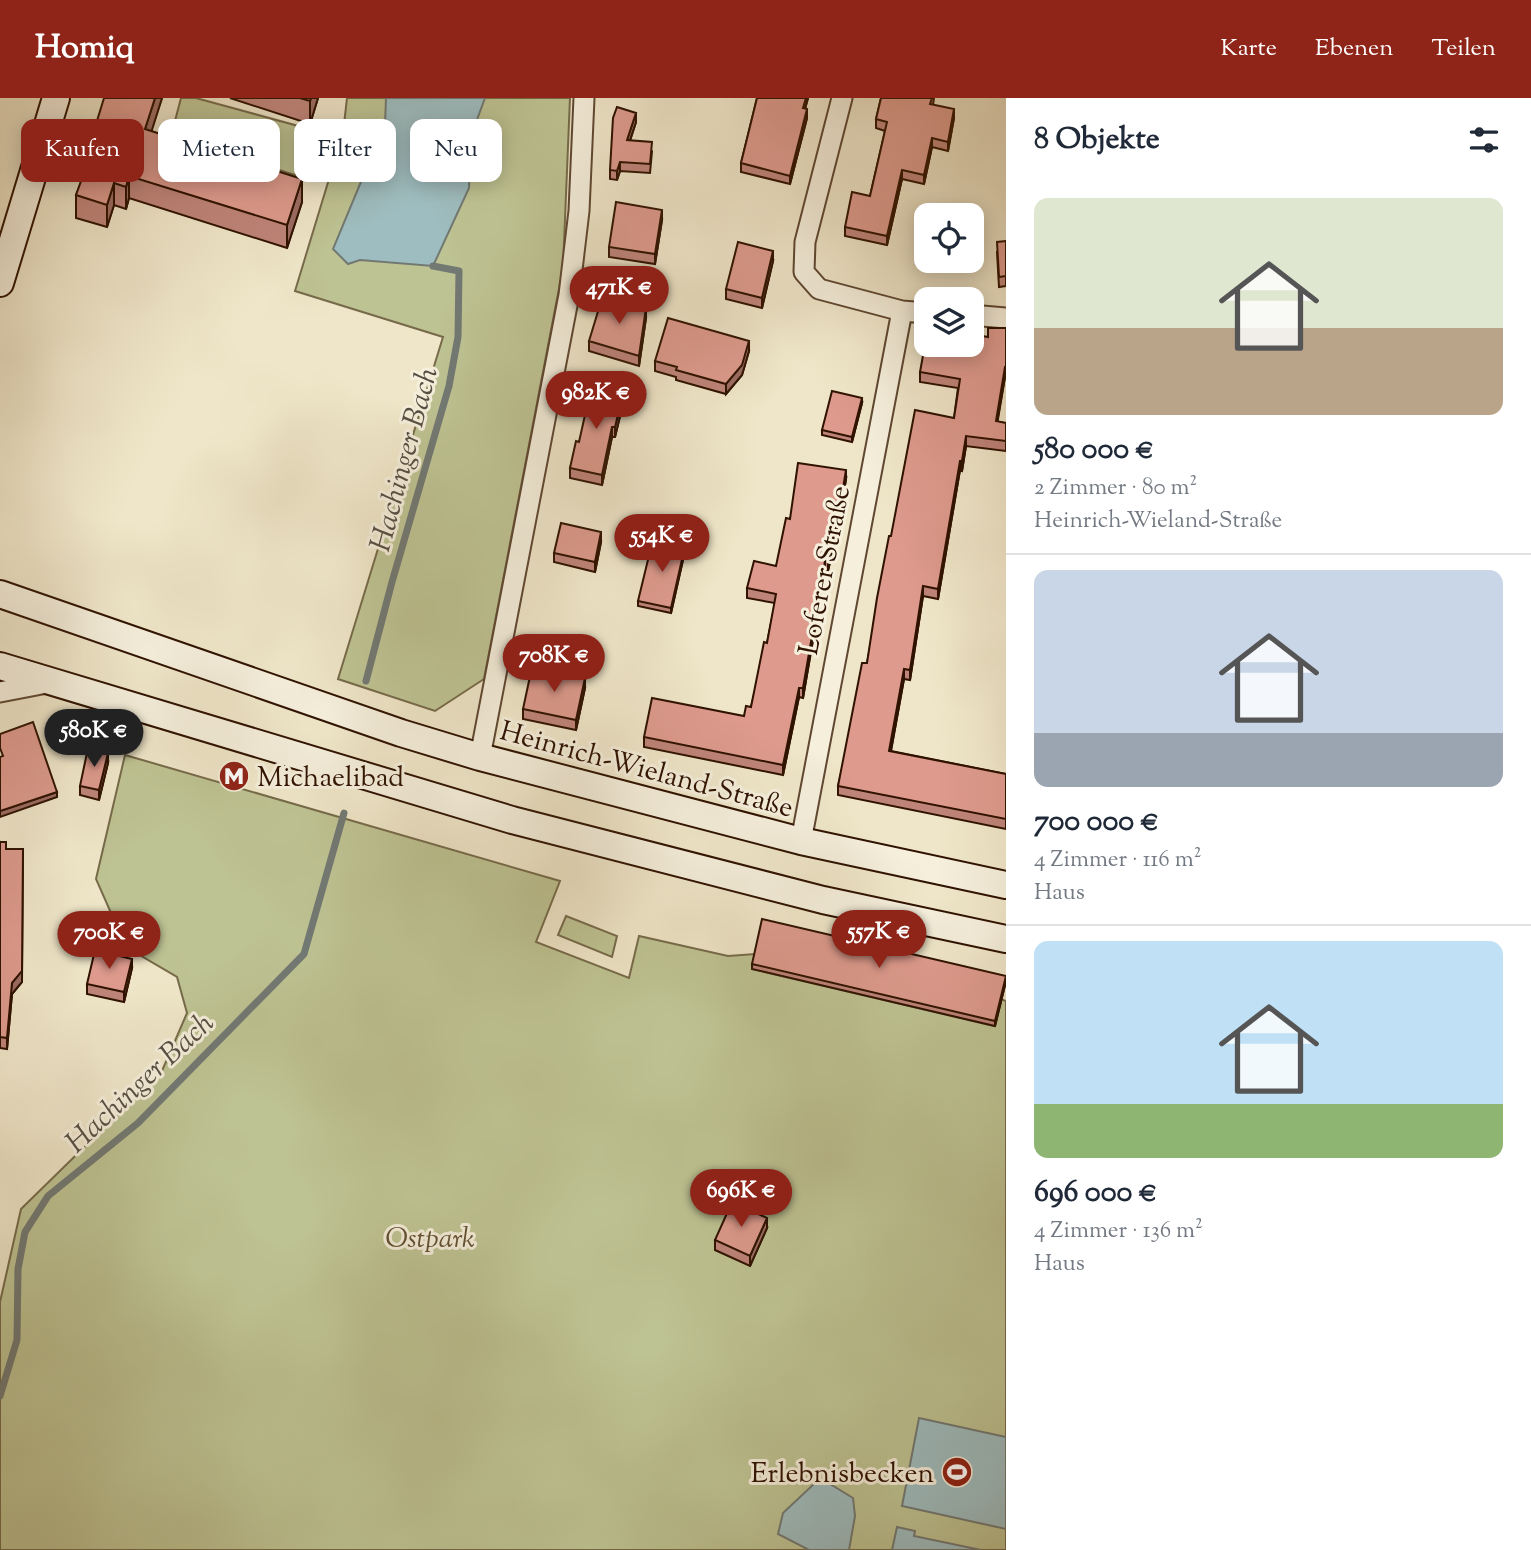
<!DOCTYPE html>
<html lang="de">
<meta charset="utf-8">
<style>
body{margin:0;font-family:"Sorts Mill Goudy",serif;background:#f2f2f3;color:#1f2937;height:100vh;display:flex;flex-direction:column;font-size:26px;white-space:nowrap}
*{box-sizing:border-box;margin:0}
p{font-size:23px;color:#747a83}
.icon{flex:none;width:38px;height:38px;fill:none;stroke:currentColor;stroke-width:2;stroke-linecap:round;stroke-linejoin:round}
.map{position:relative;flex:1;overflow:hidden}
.side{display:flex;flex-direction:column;background:#fff;width:525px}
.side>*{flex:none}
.guide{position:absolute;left:21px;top:21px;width:665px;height:63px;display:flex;gap:14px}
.fabs{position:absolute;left:914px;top:105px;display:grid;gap:14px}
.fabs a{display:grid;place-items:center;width:70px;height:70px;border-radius:14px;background:#fff;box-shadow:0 4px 18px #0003;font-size:35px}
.price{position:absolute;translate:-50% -60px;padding:0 16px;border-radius:24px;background:#8f2418;color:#fff;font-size:23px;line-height:46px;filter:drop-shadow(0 2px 4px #0008)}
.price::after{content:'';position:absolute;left:50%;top:42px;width:21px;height:16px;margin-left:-10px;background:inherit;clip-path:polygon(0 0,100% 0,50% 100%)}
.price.selected{background:#222;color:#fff}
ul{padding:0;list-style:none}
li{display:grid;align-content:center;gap:14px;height:371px;padding:0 28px}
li+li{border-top:2px solid #e0e1e3}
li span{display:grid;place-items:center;height:217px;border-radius:14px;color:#555}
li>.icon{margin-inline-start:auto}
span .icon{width:126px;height:126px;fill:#fffc;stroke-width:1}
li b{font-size:30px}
h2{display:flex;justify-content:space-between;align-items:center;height:84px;padding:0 28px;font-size:30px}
.tag{padding:0 24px;border-radius:14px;background:#fff;box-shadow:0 4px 18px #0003;font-size:24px;line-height:63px}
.tag.selected{background:#8f2418;color:#fff}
header{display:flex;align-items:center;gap:42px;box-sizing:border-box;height:98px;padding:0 35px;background:#8f2418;color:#fff}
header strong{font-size:33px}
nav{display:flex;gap:38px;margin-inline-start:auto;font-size:24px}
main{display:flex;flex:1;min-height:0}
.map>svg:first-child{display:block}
</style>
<header>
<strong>Homiq</strong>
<nav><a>Karte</a><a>Ebenen</a><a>Teilen</a></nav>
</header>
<main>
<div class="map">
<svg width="1006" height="1452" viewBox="0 0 1006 1452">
<rect width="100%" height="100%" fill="#efe6c9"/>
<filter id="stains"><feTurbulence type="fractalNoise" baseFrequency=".00286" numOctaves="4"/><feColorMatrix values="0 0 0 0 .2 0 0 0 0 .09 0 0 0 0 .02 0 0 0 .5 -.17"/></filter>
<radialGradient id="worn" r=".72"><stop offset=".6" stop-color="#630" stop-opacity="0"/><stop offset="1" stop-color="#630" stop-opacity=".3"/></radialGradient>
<!-- green -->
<path fill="#bec393" stroke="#766a4a" stroke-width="2" d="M181 0H196L324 35 311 82 171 38Z
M347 0H570L563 170 484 581 435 613 338 581 443 239 295 193 343 35Z
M125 657 560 783 536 844 629 880 639 838 728 858 755 856 752 871 994 928 1001 901 1006 903V1452H0V1204L21 1111 162 973 187 915 177 879 126 849 96 781Z
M566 818 617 838 612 859 558 837Z"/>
<!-- water -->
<path fill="#9ebdc0" stroke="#727973" stroke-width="2" d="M386 0H485L471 38 469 90 433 168 360 162 348 166 333 151 385 26Z
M919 1320 1006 1339V1431L902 1408Z
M816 1384 830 1386 853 1400 855 1418 849 1452H809L778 1436 783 1415Z
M897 1429 915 1433 914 1438 981 1452H892Z"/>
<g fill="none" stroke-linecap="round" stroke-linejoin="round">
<!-- stream -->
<path stroke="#727973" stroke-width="7" d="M366 583 392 484 449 288 458 239 459 173 433 168
M0 1298 17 1242 18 1171 25 1134 48 1098 138 1025 304 856 344 715"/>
<!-- street casing -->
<g stroke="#5f4732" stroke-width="23">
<path id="street" d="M842 0 805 144 804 174 819 191 902 213 926 215
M971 217 1006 220
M0 594 47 585
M480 659 569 197 579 113 584 0
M801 743 902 213"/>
</g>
<!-- secondary casing -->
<g stroke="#2f1200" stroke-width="30">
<path id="secondary" d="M0 185 56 0
M0 496 401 635 480 659 801 743 1006 787
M0 568 512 722 823 802 1006 841"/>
</g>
<!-- street -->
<use href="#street" stroke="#f5efdc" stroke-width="19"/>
<!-- secondary -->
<use href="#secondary" stroke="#f5efdc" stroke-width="26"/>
</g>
<!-- wall -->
<path fill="#be8479" stroke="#2f1200" stroke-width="2" d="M162 0 151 33 302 104 287 150 129 100 126 111 114 107 107 129 76 120V97L81 84V75Z
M230 0H318L310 26Z
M757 0H808L805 11 807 20 790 86 741 74V65Z
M881 0H934L933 7 954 20 948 53 932 49 924 86 902 81 887 147 845 138V129L870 98 885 33 876 30V21Z
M636 24 630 43 652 53 650 75 620 73 617 82 610 81V72Z
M662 122 655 166 609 159V149Z
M926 126V152L922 151V141Z
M1006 143V188L999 189 997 154Z
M773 163 762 210 726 201V191Z
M646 220 639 268 589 253V243Z
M1006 230V279H1005L997 324 1006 325V353L966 348 962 373 960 372 938 501 923 498 910 582 904 581 891 653 1006 676V731L838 697V688L867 565 891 438 954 320 958 290 920 284V274Z
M749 253 742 277 726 296 676 282V279L655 273V263Z
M862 305 852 344 822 337V332Z
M623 306 615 339H612L602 387 570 380V370L579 344Z
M846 381 840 419 828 473 825 472 803 600 799 599 783 677 644 649V639L744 618 751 609 767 545 775 505 747 500V490L776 468Z
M601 444 595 474 554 464V455Z
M685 453 671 515 638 508V503Z
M585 590 576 632 523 621V611Z
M108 665 99 702 80 697V688Z
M0 744 6 751 22 884 12 896 7 951 0 950Z
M752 866 1006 883 995 928 752 871Z
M132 870 124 904 87 896V886Z
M767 1130 750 1168 715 1152V1142Z"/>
<!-- shaded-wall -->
<path fill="#9b6c63" stroke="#2f1200" stroke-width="2" d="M155 0H162L145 54V31Z
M311 0H318L310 26V3Z
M806 0H808L803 19V10Z
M807 11V20L790 86V78Z
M954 11V20L948 53V44Z
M636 15V24L627 51V42Z
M932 40V49L924 86V77Z
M620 64V73L617 82V73Z
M902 72V81L887 147V138Z
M129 78V100L126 111V89Z
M302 81V104L287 150V127Z
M114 85V107L107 129V107Z
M662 112V122L655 166V156Z
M974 120V130L971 144V134Z
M773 153V163L762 210V200Z
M646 210V220L639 268V258Z
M749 243V253L742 277 726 296V286Z
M1005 269V279L996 333V323Z
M623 296V306L615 339V329Z
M862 300V305L852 344V339Z
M612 329V339L602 387V377Z
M966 338V348L962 373V363Z
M960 363V372L938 501V491Z
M846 372V381L840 419 828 473V463Z
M601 434V444L595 474V464Z
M685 448V453L671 515V510Z
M825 463V472L803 600V590Z
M923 488V498L910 582V572Z
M904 571V581L889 663V653Z
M585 580V590L576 632V622Z
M799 590V599L783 677V667Z
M108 655V665L99 702V692Z
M57 694V699L0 719V713Z
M23 751 22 884 12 896 7 951V940Z
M132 861V870L124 904V894Z
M1006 878V883L995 928V923Z
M767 1120V1130L750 1168V1158Z"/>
<!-- building -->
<path fill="#dd9a8d" stroke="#2f1200" stroke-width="2" d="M104 0H155L145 31 302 81 287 127 129 78 126 89 114 85 107 107 76 97 84 75H81Z
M300 0H311L310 3Z
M757 0H806L803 10 807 11 790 78 741 65Z
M881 0H932L930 6 954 11 948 44 932 40 924 77 902 72 887 138 845 129 852 94 870 98 887 24 876 21Z
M617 9 636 15 627 42 652 44 650 66 620 64 617 73 610 72 613 20Z
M616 104 662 112 655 156 609 149Z
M930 110 961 117H928Z
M971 120H974L971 134Z
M926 126V142L922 141Z
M1006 143V178L999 179 997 144Z
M738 144 773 153 762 200 726 191Z
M603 197 646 210 639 258 589 243Z
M668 220 749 243 742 267 726 286 676 272 677 269 655 263Z
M988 230H1006V269H1005L996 323 1006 325V343L966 338 962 363H960L938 491 923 488 910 572 904 571 889 653 1006 676V721L838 688 862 565H867L877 500 889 438H891L915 312 954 320 960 281 920 274 926 241V247H971V236L988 239Z
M591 290 623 296 615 329H612L602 377 570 370 576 343 579 344Z
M832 293 862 300 852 339 822 332Z
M798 365 846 372 840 409 828 463H825L803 590H799L783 667 644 639 652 600 744 618 746 608 751 609 764 544 767 545 776 496 747 490 754 463 776 468 786 420 790 421Z
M561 425 601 434 595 464 554 455Z
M653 441 685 448 671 510 638 503Z
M532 569 585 580 576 622 523 611Z
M33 624 57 694 0 713V659L3 658 0 650V636Z
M88 650 108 655 99 692 80 688Z
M0 744H6V751H23L22 873 12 885 7 940 0 939Z
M762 821 1006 878 995 923 752 866Z
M95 852 132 861 124 894 87 886Z
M732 1104 767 1120 750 1158 715 1142Z"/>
<!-- icons -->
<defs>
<g id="metro-disc" transform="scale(1.575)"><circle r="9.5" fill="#8f2418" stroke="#f5efdc"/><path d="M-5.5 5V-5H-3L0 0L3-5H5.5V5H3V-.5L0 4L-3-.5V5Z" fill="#fff"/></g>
<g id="stadium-disc" transform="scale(1.575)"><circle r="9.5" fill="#8f2418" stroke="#f5efdc"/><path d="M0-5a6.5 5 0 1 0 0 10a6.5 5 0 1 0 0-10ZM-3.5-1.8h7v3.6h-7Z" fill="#fff"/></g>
</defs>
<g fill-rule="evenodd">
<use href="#metro-disc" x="234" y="678"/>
<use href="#stadium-disc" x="957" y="1374"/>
</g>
<g text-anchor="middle" stroke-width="6" stroke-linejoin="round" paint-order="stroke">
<!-- street labels -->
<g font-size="28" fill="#2f1200" stroke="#f5efdc">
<text transform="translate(823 472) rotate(-79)" y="10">Loferer Straße</text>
<text transform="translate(647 670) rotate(15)" y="10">Heinrich-Wieland-Straße</text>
</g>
<!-- poi labels -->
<g font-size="28" fill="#2f1200" stroke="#f5efdc" text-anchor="start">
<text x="257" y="688">Michaelibad</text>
<text x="934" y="1384" text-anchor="end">Erlebnisbecken</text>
</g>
<!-- park labels -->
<g font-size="28" font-style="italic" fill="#615033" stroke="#f5efdc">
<text x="430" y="1149">Ostpark</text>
</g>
<!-- water labels -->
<g font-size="30" font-style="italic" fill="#564e43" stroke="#f5efdc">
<text transform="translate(403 361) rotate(-75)" y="10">Hachinger Bach</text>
<text transform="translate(139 984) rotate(-43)" y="10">Hachinger Bach</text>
</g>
</g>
<rect width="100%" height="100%" filter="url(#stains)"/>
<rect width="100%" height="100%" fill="url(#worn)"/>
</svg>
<div class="fabs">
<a><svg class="icon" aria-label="locate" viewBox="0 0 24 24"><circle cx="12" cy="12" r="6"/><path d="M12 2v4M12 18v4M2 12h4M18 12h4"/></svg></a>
<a><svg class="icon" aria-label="layers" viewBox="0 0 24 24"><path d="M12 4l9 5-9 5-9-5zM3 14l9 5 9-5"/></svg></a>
</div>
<b class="price" style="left:619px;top:228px">471K €</b>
<b class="price" style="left:596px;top:333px">982K €</b>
<b class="price" style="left:662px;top:476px">554K €</b>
<b class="price" style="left:554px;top:596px">708K €</b>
<b class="price selected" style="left:94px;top:671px">580K €</b>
<b class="price" style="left:879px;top:872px">557K €</b>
<b class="price" style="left:109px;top:873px">700K €</b>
<b class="price" style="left:741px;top:1131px">696K €</b>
<div class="guide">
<a class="tag selected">Kaufen</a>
<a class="tag">Mieten</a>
<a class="tag">Filter</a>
<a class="tag">Neu</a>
</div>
</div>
<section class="side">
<h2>8 Objekte<svg class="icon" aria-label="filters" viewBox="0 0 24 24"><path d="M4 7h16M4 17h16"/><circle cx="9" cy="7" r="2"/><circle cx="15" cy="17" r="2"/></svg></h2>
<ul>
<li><span style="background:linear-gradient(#dfe7d0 60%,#b9a48a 0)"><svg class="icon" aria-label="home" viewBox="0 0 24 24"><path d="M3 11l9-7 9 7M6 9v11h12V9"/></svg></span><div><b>580 000 €</b><p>2 Zimmer · 80 m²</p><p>Heinrich-Wieland-Straße</p></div></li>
<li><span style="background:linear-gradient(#c9d6e8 75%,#9aa5b1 0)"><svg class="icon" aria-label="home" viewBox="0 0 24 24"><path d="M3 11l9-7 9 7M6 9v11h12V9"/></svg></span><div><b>700 000 €</b><p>4 Zimmer · 116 m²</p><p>Haus</p></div></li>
<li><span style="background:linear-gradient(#bfe0f5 75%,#8fb573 0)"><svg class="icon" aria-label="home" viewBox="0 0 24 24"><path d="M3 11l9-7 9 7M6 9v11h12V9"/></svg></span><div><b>696 000 €</b><p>4 Zimmer · 136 m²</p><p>Haus</p></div></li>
</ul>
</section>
</main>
